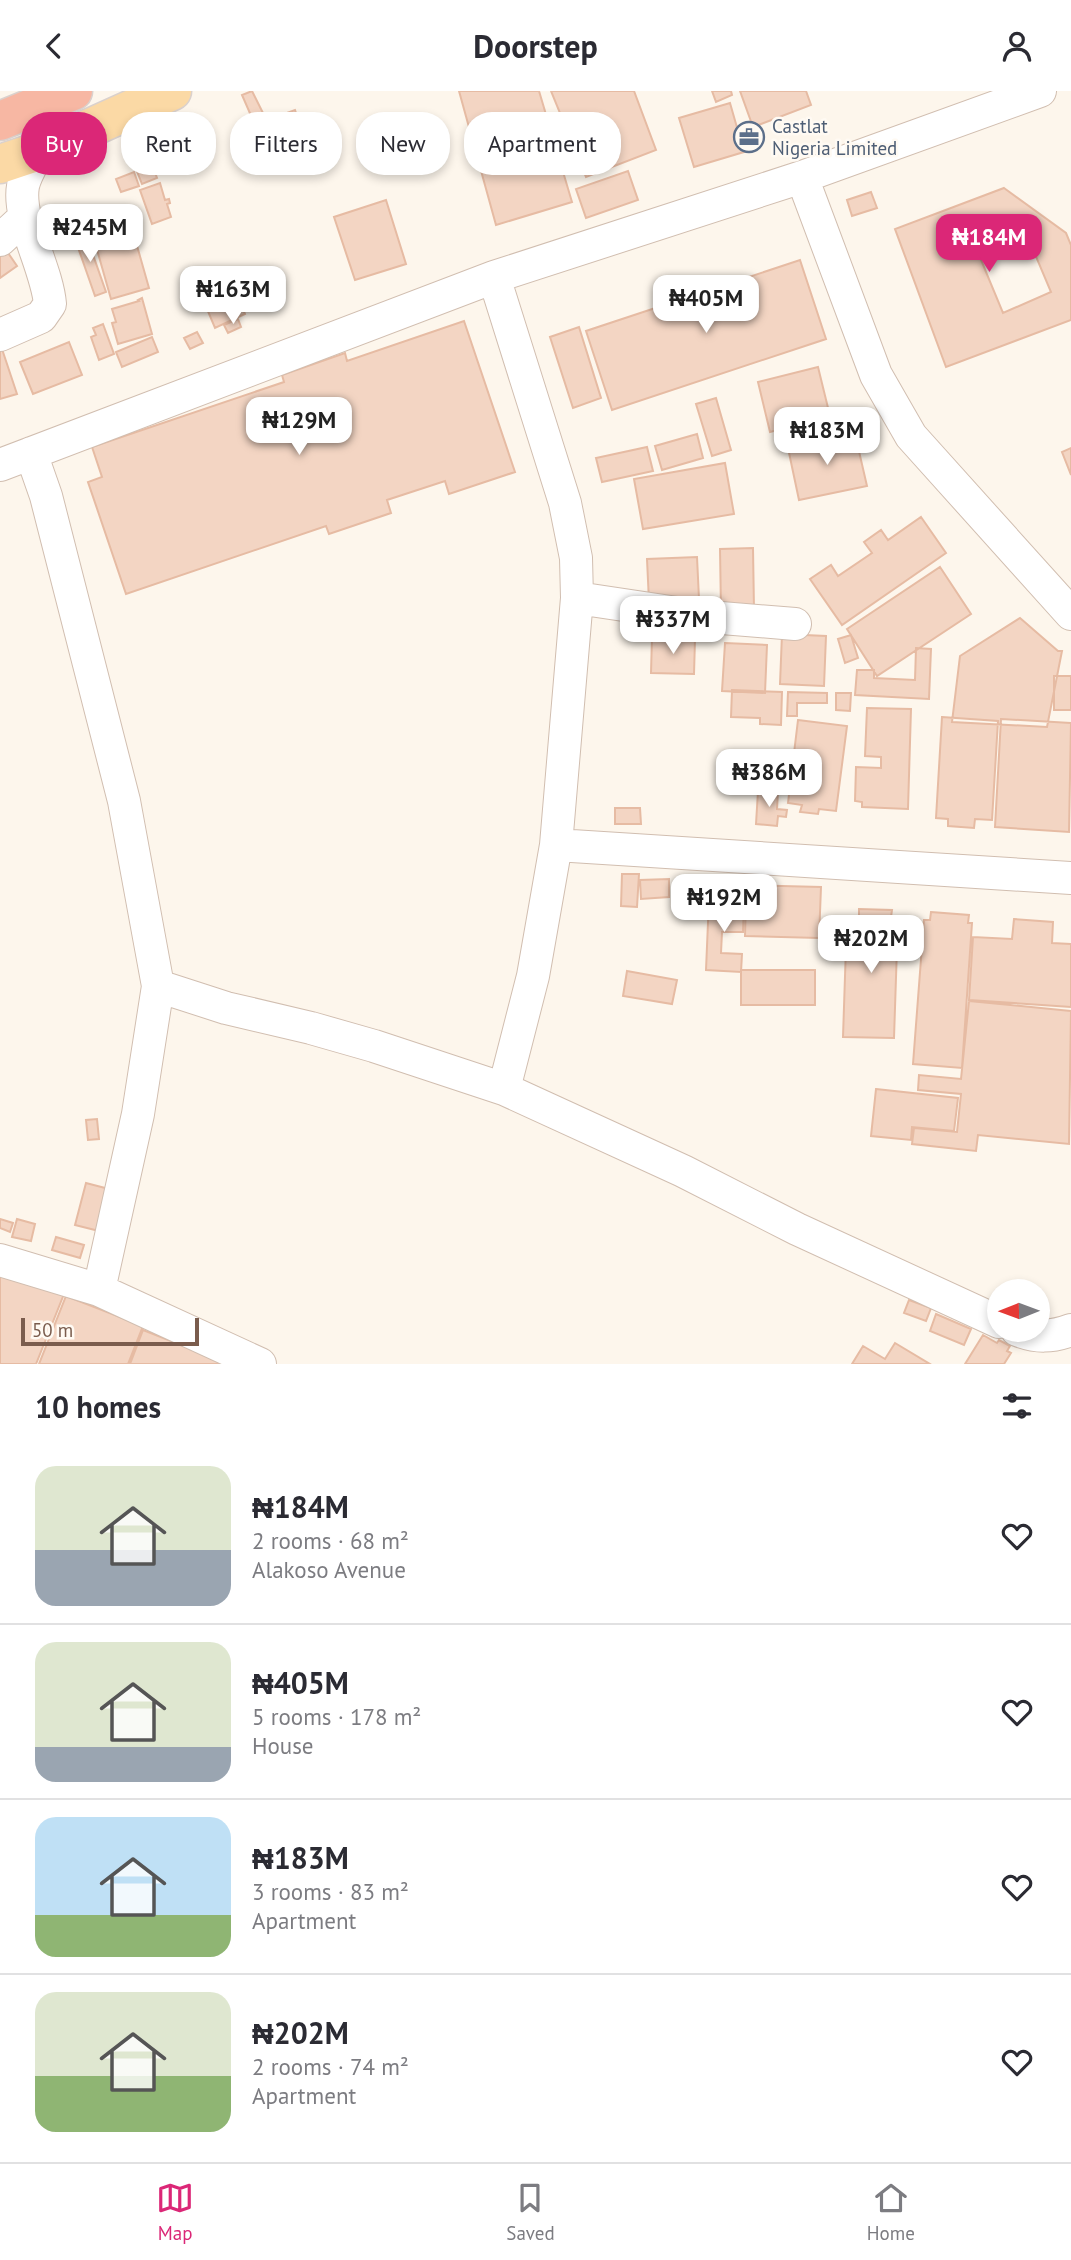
<!DOCTYPE html>
<meta charset="utf-8">
<style>
body{margin:0;font-family:"PT Sans",sans-serif;background:#f2f2f3;color:#2b2b33;height:100vh;display:flex;flex-direction:column;font-size:26px;white-space:nowrap}
*{box-sizing:border-box;margin:0}
p{font-size:23px;color:#7c7c81}
.icon{flex:none;width:38px;height:38px;fill:none;stroke:currentColor;stroke-width:2;stroke-linecap:round;stroke-linejoin:round}
.map{position:relative;height:1273px;overflow:hidden}
.drawer{display:flex;flex-direction:column;background:#fff;flex:1}
.drawer>*{flex:none}
.top-card{position:absolute;left:21px;top:21px;width:700px;height:63px;display:flex;gap:14px}
.needle{width:46px;rotate:269deg}
.fabs{position:absolute;left:987px;top:1188px;display:grid;gap:14px}
.fabs a{display:grid;place-items:center;width:63px;height:63px;border-radius:50%;background:#fff;box-shadow:0 4px 10px #0003;font-size:35px}
.scale{position:absolute;left:21px;bottom:18px;width:178px;box-sizing:border-box;padding-left:7px;border:4px solid #7a5c4d;border-top:0;font-size:19px;line-height:24px;white-space:nowrap;color:#7a5c4d;-webkit-text-stroke:5px #fffaf3;paint-order:stroke}
.price{position:absolute;translate:-50% -60px;padding:0 16px;border-radius:14px;background:#fff;color:#222;font-size:23px;line-height:46px;filter:drop-shadow(0 2px 4px #0008)}
.price::after{content:'';position:absolute;left:50%;top:42px;width:21px;height:16px;margin-left:-10px;background:inherit;clip-path:polygon(0 0,100% 0,50% 100%)}
.price.current{background:#db2777;color:#fff}
ul{padding:0;list-style:none}
li{display:flex;align-items:center;gap:21px;height:175px;padding:0 35px}
li+li{border-top:2px solid #e1e1e2}
li span{display:grid;place-items:center;flex:none;width:196px;height:140px;border-radius:21px;color:#555}
li>.icon{margin-inline-start:auto}
span .icon{width:84px;height:84px;fill:#fffc;stroke-width:1}
li b{font-size:30px}
h2{display:flex;justify-content:space-between;align-items:center;height:84px;padding:0 35px;font-size:30px}
.tag{padding:0 24px;border-radius:28px;background:#fff;box-shadow:0 4px 10px #0003;font-size:24px;line-height:63px}
.tag.current{background:#db2777;color:#fff}
header{display:flex;justify-content:space-between;align-items:center;height:91px;padding:0 35px;background:#fff;font-size:32px;font-weight:700}
.menu{display:flex;justify-content:space-around;align-items:center;height:98px;border-top:2px solid #e1e1e2;background:#fff;font-size:19px;color:#7c7c81}
.menu a{display:grid;justify-items:center;gap:4px}
.menu .current{color:#db2777}
.map>svg:first-child{display:block}
</style>
<header><svg class="icon" aria-label="back" viewBox="0 0 24 24"><path d="M15 5l-7 7 7 7"/></svg>Doorstep<svg class="icon" aria-label="person" viewBox="0 0 24 24"><circle cx="12" cy="8" r="4"/><path d="M4 21q1-7 8-7t8 7"/></svg></header>
<div class="map">
<svg width="1071" height="1273" viewBox="0 0 1071 1273">
<rect width="100%" height="100%" fill="#fdf6ec"/>
<!-- building -->
<path fill="#f3d5c3" stroke="#e6bba3" stroke-width="2" fill-rule="evenodd" d="M252 0 263 22 252 27 242 4Z
M459 0H539L572 111 496 134Z
M551 0H634L656 59 586 86Z
M712 0H731L732 4 716 11Z
M740 0H806L811 14 753 36Z
M730 12 744 61 694 76 679 27Z
M295 19 306 51 279 61 267 29Z
M263 31 272 54 244 65 235 42Z
M312 34 315 50 308 52 304 36Z
M152 73 157 87 142 93 136 78Z
M628 80 638 109 586 127 576 98Z
M134 81 139 95 121 101 116 88Z
M160 92 165 109 169 108 170 112 167 113 171 126 152 133 140 99Z
M1004 97 1066 142 1071 154V229L946 276 895 138ZM1029 149 1051 201 1003 222 981 169Z
M871 101 877 117 852 125 847 109Z
M386 109 406 173 355 189 334 126Z
M130 130 149 197 111 208 92 141Z
M85 141 106 201 95 205 74 145Z
M4 156 17 175 0 187V159Z
M800 169 826 248 612 319 586 240Z
M237 204 245 223 215 237 207 218Z
M142 207 152 243 118 253 112 232 116 231 112 218 139 210 138 209Z
M238 228 241 236 228 242 224 234Z
M464 230 515 381 449 403 445 390 387 409 391 422 329 443 326 435 126 503 88 391 102 386 92 356 284 291 282 284 345 262 347 270Z
M103 233 114 263 99 269 91 246 96 244 93 237Z
M579 236 601 307 573 317 550 246Z
M197 241 203 252 190 258 184 247Z
M152 246 158 261 122 276 116 261Z
M69 251 82 284 33 303 20 271Z
M2 258 17 303 0 308V259Z
M818 276 830 325 770 341 758 291Z
M716 307 731 359 712 365 696 313Z
M697 343 703 367 662 379 655 355Z
M855 343 867 395 799 409 788 357Z
M647 356 653 380 602 391 596 367Z
M1071 357V384L1062 361Z
M725 372 734 423 643 438 634 388Z
M921 426 946 462 842 534 810 488 831 474 838 485 872 462 864 451 881 439 888 449Z
M753 457 754 519 721 520 720 458Z
M697 466 699 508 649 511 647 468Z
M940 476 971 523 877 585 847 538Z
M1020 527 1058 560H1062L1047 636 952 631 960 565Z
M782 543 826 545 824 595 780 593Z
M851 544 858 567 845 572 838 548Z
M652 546 695 548 694 583 651 582Z
M725 552 767 554 765 602 722 600Z
M916 557 931 558 929 608 855 604 857 579H874V587L915 589Z
M1054 585H1071V619H1054Z
M732 599 782 601 781 634 760 633V627L731 626Z
M788 601 827 602V612H797V625H787Z
M836 602H851L850 620 836 619Z
M867 617 911 618 908 718 862 716V711L855 710 856 676 881 677V666L865 665Z
M942 626 998 630 992 729 975 728 974 737 948 735V728L936 727Z
M1001 628 1071 632 1069 741 995 736Z
M798 629 847 635 836 720 819 718 818 723 800 721 802 714 788 712Z
M758 700 778 701 777 718 787 719 786 726 778 725 777 735 756 733Z
M615 717H640L641 733H615Z
M622 783H639L637 816 621 815Z
M669 788V806L641 808 640 789Z
M746 794 821 796 819 847 745 845 746 809H742V796H746Z
M709 808 744 810 743 841H722L721 862 742 863 741 881 706 879Z
M859 818 892 819 891 826H898L894 947 843 946 847 825H859Z
M931 821 969 824 968 832H972L962 977 913 973 924 829H930Z
M1014 828 1053 831 1052 852 1071 853V916L969 909 973 846 1012 848Z
M741 879H815V914H741Z
M627 880 677 889 672 913 623 905Z
M969 910 1071 920 1069 1053 978 1044 976 1060 912 1053 914 1037 957 1041 961 1003 918 999 919 984 961 988Z
M876 998 958 1007 954 1040 912 1036 911 1049 871 1045Z
M97 1028 99 1048 88 1049 86 1029Z
M86 1092 109 1098 99 1140 75 1134Z
M0 1128 13 1132 10 1141 0 1137Z
M17 1128 35 1133 31 1150 12 1146Z
M56 1146 84 1154 80 1167 52 1159Z
M0 1177 64 1203 36 1273H0Z
M66 1205 143 1235 128 1273H39Z
M909 1209 931 1217 926 1230 904 1222Z
M936 1223 971 1238 964 1254 930 1240Z
M143 1239 222 1270 220 1273H130Z
M983 1244 997 1252 999 1249 1010 1255 1007 1260 1011 1262 1004 1273H965Z
M895 1252 930 1273H852L863 1255 885 1268Z"/>
<g fill="none" stroke-linecap="round" stroke-linejoin="round">
<!-- minor casing -->
<g stroke="#d1beb0" stroke-width="34">
<path id="minor" d="M802 86 876 284 911 345 1071 523
M0 149 25 126
M494 186 565 412 576 467 577 507 556 754 533 885 504 998
M0 244 41 226 50 213C47 177 17 128 23 95 25 84 34 70 39 60
M31 362 46 405 124 710 158 895 138 1023 99 1199
M0 374 494 186 802 86 1040 0
M577 507 697 525 795 533
M556 754 1071 787
M158 895 226 917 311 937 374 955 504 998 683 1080 797 1138 999 1231
M0 1169 99 1199 260 1273
M1017 1239C1037 1247 1052 1246 1071 1239"/>
</g>
<!-- major casing -->
<g stroke="#dad1cd" stroke-width="41">
<path id="major" d="M0 73 39 60 172 0"/>
</g>
<!-- highway casing -->
<g stroke="#dad1cd" stroke-width="41">
<path id="highway" d="M0 30 73 0"/>
</g>
<!-- minor -->
<use href="#minor" stroke="#fff" stroke-width="32"/>
<!-- major -->
<use href="#major" stroke="#fbd9a5" stroke-width="38"/>
<!-- highway -->
<use href="#highway" stroke="#f7b7a3" stroke-width="38"/>
</g>
<!-- icons -->
<defs>
<g id="office-ring" transform="scale(1.575)"><circle r="9.5" fill="#fffaf3" stroke="#5c6f8a" stroke-width="1.5"/><path d="M-6-3h4V-5.5h4V-3h4V5H-6ZM-1-4.5V-3h2v-1.5ZM-6 0V1H6V0Z" fill="#5c6f8a"/></g>
</defs>
<g fill-rule="evenodd">
<use href="#office-ring" x="749" y="46"/>
</g>
<g text-anchor="middle" stroke-width="5" stroke-linejoin="round" paint-order="stroke">
<!-- service labels -->
<g font-size="19" fill="#4e5e75" stroke="#fffaf3" text-anchor="start">
<text x="772" y="42">Castlat<tspan x="772" dy="22">Nigeria Limited</tspan></text>
</g>
</g>
</svg>
<div class="fabs">
<a><svg class="needle" viewBox="-14 -14 28 28"><path d="M0-13l5 13h-10z" fill="#e53935"/><path d="M0 13l5-13h-10z" fill="#7c7c81"/></svg></a>
</div>
<div class="scale">50 m</div>
<b class="price" style="left:90px;top:173px">₦245M</b>
<b class="price current" style="left:989px;top:183px">₦184M</b>
<b class="price" style="left:233px;top:235px">₦163M</b>
<b class="price" style="left:706px;top:244px">₦405M</b>
<b class="price" style="left:299px;top:366px">₦129M</b>
<b class="price" style="left:827px;top:376px">₦183M</b>
<b class="price" style="left:673px;top:565px">₦337M</b>
<b class="price" style="left:769px;top:718px">₦386M</b>
<b class="price" style="left:724px;top:843px">₦192M</b>
<b class="price" style="left:871px;top:884px">₦202M</b>
<div class="top-card">
<a class="tag current">Buy</a>
<a class="tag">Rent</a>
<a class="tag">Filters</a>
<a class="tag">New</a>
<a class="tag">Apartment</a>
</div>
</div>
<section class="drawer">
<h2>10 homes<svg class="icon" aria-label="filters" viewBox="0 0 24 24"><path d="M4 7h16M4 17h16"/><circle cx="9" cy="7" r="2"/><circle cx="15" cy="17" r="2"/></svg></h2>
<ul>
<li><span style="background:linear-gradient(#dfe7d0 60%,#9aa5b1 0)"><svg class="icon" aria-label="home" viewBox="0 0 24 24"><path d="M3 11l9-7 9 7M6 9v11h12V9"/></svg></span><div><b>₦184M</b><p>2 rooms · 68 m²</p><p>Alakoso Avenue</p></div><svg class="icon" aria-label="heart" viewBox="0 0 24 24"><path d="M12 20l-8-8c-3-5 5-10 8-4 3-6 11-1 8 4z"/></svg></li>
<li><span style="background:linear-gradient(#dfe7d0 75%,#9aa5b1 0)"><svg class="icon" aria-label="home" viewBox="0 0 24 24"><path d="M3 11l9-7 9 7M6 9v11h12V9"/></svg></span><div><b>₦405M</b><p>5 rooms · 178 m²</p><p>House</p></div><svg class="icon" aria-label="heart" viewBox="0 0 24 24"><path d="M12 20l-8-8c-3-5 5-10 8-4 3-6 11-1 8 4z"/></svg></li>
<li><span style="background:linear-gradient(#bfe0f5 70%,#8fb573 0)"><svg class="icon" aria-label="home" viewBox="0 0 24 24"><path d="M3 11l9-7 9 7M6 9v11h12V9"/></svg></span><div><b>₦183M</b><p>3 rooms · 83 m²</p><p>Apartment</p></div><svg class="icon" aria-label="heart" viewBox="0 0 24 24"><path d="M12 20l-8-8c-3-5 5-10 8-4 3-6 11-1 8 4z"/></svg></li>
<li><span style="background:linear-gradient(#dfe7d0 60%,#8fb573 0)"><svg class="icon" aria-label="home" viewBox="0 0 24 24"><path d="M3 11l9-7 9 7M6 9v11h12V9"/></svg></span><div><b>₦202M</b><p>2 rooms · 74 m²</p><p>Apartment</p></div><svg class="icon" aria-label="heart" viewBox="0 0 24 24"><path d="M12 20l-8-8c-3-5 5-10 8-4 3-6 11-1 8 4z"/></svg></li>
</ul>
</section>
<nav class="menu">
<a class="current"><svg class="icon" aria-label="map" viewBox="0 0 24 24"><path d="M3 6l6-2 6 2 6-2v14l-6 2-6-2-6 2zM9 4v14M15 6v14"/></svg>Map</a>
<a><svg class="icon" aria-label="saved" viewBox="0 0 24 24"><path d="M7 4h10v16l-5-4-5 4z"/></svg>Saved</a>
<a><svg class="icon" aria-label="home" viewBox="0 0 24 24"><path d="M3 11l9-7 9 7M6 9v11h12V9"/></svg>Home</a>
</nav>
